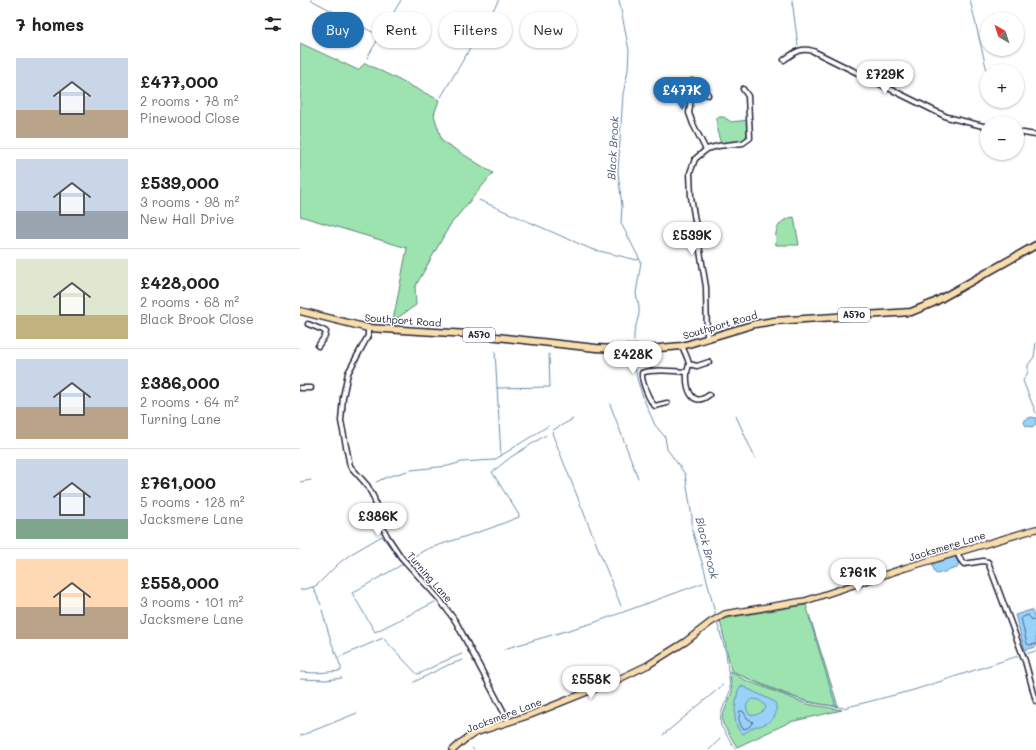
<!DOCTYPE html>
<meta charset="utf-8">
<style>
body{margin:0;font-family:Mali,sans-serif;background:#f2f2f2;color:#202124;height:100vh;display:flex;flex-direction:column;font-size:15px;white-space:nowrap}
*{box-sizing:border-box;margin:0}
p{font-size:13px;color:#757577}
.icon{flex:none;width:22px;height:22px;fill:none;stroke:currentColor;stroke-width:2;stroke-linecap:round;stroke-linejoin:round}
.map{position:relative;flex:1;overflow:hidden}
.panel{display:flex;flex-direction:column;background:#fff;width:300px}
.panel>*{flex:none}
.guide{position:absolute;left:12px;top:12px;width:380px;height:36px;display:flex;gap:8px}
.needle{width:26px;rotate:321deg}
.buttons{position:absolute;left:680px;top:12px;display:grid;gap:8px}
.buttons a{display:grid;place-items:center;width:44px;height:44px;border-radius:50%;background:#fff;box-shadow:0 1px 3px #0004;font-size:20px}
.price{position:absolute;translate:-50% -34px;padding:0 9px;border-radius:14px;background:#fff;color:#222;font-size:13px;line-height:26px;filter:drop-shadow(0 1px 2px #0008)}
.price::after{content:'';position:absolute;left:50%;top:24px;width:12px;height:9px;margin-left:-6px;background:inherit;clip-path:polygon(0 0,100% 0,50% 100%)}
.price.selected{background:#1f6fb2;color:#fff}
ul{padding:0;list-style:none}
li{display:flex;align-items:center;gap:12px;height:100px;padding:0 16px}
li+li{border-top:1px solid #e0e0e0}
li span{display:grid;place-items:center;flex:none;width:112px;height:80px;border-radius:0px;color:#555}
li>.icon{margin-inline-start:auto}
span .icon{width:48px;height:48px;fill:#fffc;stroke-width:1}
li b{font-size:17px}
h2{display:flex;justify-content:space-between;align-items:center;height:48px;padding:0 16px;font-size:17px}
.tag{padding:0 14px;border-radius:18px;background:#fff;box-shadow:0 1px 3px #0004;font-size:14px;line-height:36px}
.tag.selected{background:#1f6fb2;color:#fff}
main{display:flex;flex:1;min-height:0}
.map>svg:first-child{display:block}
</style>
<main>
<section class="panel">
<h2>7 homes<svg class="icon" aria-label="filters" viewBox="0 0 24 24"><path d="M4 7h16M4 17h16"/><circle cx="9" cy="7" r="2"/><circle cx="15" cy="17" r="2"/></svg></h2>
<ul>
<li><span style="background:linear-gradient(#c9d6e8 65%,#b9a48a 0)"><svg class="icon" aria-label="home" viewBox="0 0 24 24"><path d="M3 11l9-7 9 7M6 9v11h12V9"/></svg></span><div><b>£477,000</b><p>2 rooms · 78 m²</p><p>Pinewood Close</p></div></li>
<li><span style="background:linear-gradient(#c9d6e8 65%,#9aa5b1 0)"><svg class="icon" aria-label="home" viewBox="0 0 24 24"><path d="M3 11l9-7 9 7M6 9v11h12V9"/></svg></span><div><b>£539,000</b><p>3 rooms · 98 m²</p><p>New Hall Drive</p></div></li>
<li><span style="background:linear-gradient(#dfe7d0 70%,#c2b280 0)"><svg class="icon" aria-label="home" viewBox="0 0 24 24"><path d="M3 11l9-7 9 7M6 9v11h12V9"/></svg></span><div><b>£428,000</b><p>2 rooms · 68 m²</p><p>Black Brook Close</p></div></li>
<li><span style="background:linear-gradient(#c9d6e8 60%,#b9a48a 0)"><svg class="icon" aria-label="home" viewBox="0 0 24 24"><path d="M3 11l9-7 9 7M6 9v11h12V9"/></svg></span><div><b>£386,000</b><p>2 rooms · 64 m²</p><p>Turning Lane</p></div></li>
<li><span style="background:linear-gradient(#c9d6e8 75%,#7fa58c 0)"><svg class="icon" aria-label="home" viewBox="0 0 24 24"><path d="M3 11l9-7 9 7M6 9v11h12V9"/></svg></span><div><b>£761,000</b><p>5 rooms · 128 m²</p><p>Jacksmere Lane</p></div></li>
<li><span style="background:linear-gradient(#ffd9b3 60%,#b9a48a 0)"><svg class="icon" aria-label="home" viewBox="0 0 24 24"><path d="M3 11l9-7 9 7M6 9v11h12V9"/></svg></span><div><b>£558,000</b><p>3 rooms · 101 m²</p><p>Jacksmere Lane</p></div></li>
</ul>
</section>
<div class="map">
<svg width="736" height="750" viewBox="0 0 736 750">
<rect width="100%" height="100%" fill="#fff"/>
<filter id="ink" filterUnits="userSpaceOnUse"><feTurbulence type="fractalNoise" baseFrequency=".025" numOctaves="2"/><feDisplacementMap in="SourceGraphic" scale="8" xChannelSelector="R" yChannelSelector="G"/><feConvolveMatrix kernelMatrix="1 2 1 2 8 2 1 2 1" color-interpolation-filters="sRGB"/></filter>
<g filter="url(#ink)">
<!-- green -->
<path fill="#9ce3b0" stroke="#5f8276" d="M0 43 58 70 65 63 139 100 134 115 142 141 193 173 150 225 115 287 116 305 93 321 107 248 0 216Z
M419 117H424L431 122 448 120C448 145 443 142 421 144L417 131V118Z
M494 217 499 245H476C474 231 478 219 494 217Z
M506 605 538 706C505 705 461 686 431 670L420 620 427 618Z
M430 672 445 680 507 704 542 710 490 722 437 747 423 724 422 717 432 692Z"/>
<!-- water -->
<path fill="#99d2f9" stroke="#698cad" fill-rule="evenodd" d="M731 417 736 418V424L732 427 726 426 724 423 725 420Z
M655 557 657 559 659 565 657 568 637 574 635 573 632 564Z
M731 610 732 611 736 623V647L725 650 715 615Z
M442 686 475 702C479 716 473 721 460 726 458 726 455 726 454 727 450 729 447 732 443 734 430 725 436 703 438 690ZM453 699C458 699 464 702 466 708 463 712 455 717 450 715 445 709 445 702 453 699Z"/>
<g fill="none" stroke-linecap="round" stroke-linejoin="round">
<!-- shore -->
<path stroke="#526887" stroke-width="1" d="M736 621 732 620 728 615 721 618 727 644 729 645 736 644
M440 711H443L447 718 453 722 449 727 444 729 442 728 439 720Z"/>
<!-- stream -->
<path stroke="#698cad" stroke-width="1" d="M11 0 80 36
M319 0 329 50 328 70 323 94 318 172 322 206 321 223 341 262 336 294 339 307V314L334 333V341
M492 0 498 46
M670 0 687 71
M67 58 101 0
M141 97 199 0
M179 200 291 249 337 260 339 259
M736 343 734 357 728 365V372L723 381 736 413
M195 351 201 456
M334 357 337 379 344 400 355 425 365 437 367 449 385 474 392 517V530L405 572 416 617
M197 388 250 387 249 354
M310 404 338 478
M436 416 455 458
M273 419 253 430 252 433 321 606
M0 482 11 480
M76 482 87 477 111 470 148 466 162 462 194 460 248 426
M109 559 127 549 191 528 219 517V515L192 472 211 457 246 435
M103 564 52 593 75 632 135 602
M13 587 21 605
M0 590 13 587 17 585 39 563 51 554 82 536 100 561
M509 617 536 707
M417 622 426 653 430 687V691C426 703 418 713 421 726L436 750
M204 649 293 623 403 583
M725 654 736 651
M37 658 83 638 117 674 121 673 140 663 162 654
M429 671 507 702 544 708 614 690 718 656
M0 672 15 673 41 671V667L31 641 22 610
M0 679 26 680 42 678
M114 682 148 665 163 660
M363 735 423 685
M0 736 57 713
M172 748 174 750
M409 750 420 739"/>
<!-- minor casing -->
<g stroke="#22223b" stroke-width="7">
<path id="minor" d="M484 60C494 53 500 47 513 51L647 117 687 127
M392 91V81
M717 132 736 135
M407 149 406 150 393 124 389 113 392 91H407L408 95
M8 324 23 330 26 332 25 336 18 346
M68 328V336L48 373 43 397 41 421 50 466 67 485 74 498 80 522 87 536 101 557 140 600 156 622 209 722
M407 338 406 287 391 197 390 173 395 159 407 149 418 146 443 143 450 138 448 96 443 89
M382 346C384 351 388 358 389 364 389 367 387 370 387 373 386 387 391 409 409 395
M389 364 397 366 409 362
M0 388H11
M367 403 355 406C349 401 341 380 342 373 350 369 377 371 386 372
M657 552 660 559 664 564 683 561 688 562 725 661 736 701"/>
</g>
<!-- major casing -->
<g stroke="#22223b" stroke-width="8">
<path id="major" d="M153 750 163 741 175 733 230 715 319 679 348 665 385 642 411 622 425 614 505 601 605 568 736 529"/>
</g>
<!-- highway casing -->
<g stroke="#22223b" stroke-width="9">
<path id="highway" d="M0 311 68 328 169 334 296 348 317 349 359 348 382 346 455 324 474 321 611 312 633 303 736 245"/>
</g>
<!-- minor -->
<use href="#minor" stroke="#fff" stroke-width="4"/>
<!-- major -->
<use href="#major" stroke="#f9deab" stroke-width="5.5"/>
<!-- highway -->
<use href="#highway" stroke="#f9deab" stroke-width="6"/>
</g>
</g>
<g text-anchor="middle" stroke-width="3" stroke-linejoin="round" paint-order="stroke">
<!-- shield labels -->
<g fill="#fff" stroke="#646476" stroke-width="1">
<rect x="538" y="308" width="32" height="14" rx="3"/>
<rect x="163" y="328" width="32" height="14" rx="3"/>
</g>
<g font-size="9" font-weight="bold" fill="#22223b">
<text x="554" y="318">A570</text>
<text x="179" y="338">A570</text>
</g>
<!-- street labels -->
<g font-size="10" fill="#22223b" stroke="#fff">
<text transform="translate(103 320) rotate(4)" y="4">Southport Road</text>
<text transform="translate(420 325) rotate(-16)" y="4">Southport Road</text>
<text transform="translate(647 546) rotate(-17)" y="4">Jacksmere Lane</text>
<text transform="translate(130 577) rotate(49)" y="4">Turning Lane</text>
<text transform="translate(204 715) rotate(-21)" y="4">Jacksmere Lane</text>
</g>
<!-- water labels -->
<g font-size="11" font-style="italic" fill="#465774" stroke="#fff">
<text transform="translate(313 148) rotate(-87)" y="4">Black Brook</text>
<text transform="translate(407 548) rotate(76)" y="4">Black Brook</text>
</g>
</g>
</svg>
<div class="buttons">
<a><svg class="needle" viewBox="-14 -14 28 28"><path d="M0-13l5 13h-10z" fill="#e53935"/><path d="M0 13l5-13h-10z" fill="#757577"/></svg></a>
<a>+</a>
<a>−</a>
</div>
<b class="price" style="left:585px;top:95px">£729K</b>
<b class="price selected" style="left:382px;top:111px">£477K</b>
<b class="price" style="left:392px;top:256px">£539K</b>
<b class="price" style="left:333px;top:375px">£428K</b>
<b class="price" style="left:78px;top:537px">£386K</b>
<b class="price" style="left:558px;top:593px">£761K</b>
<b class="price" style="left:291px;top:700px">£558K</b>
<div class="guide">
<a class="tag selected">Buy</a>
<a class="tag">Rent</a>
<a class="tag">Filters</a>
<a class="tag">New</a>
</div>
</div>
</main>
